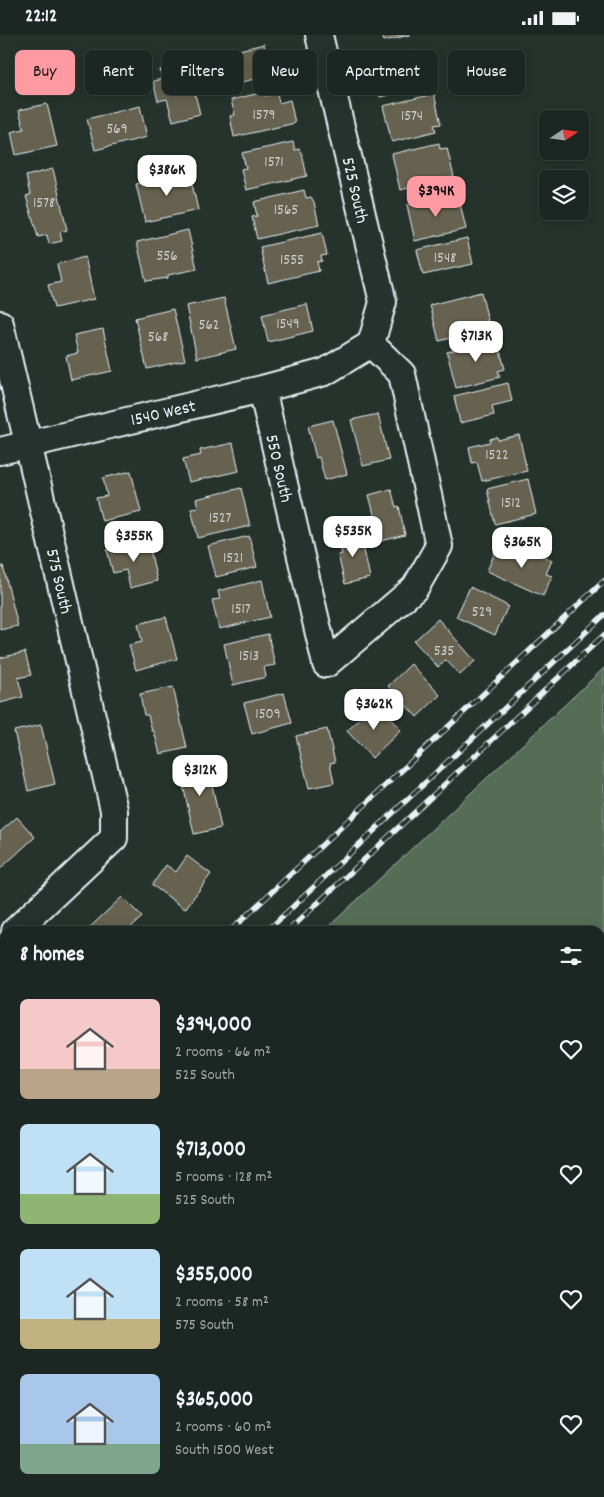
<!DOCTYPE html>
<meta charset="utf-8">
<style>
body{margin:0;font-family:Dekko,sans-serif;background:#29322f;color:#f1f3f6;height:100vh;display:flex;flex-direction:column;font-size:19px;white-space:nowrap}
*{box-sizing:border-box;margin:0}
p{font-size:16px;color:#a0a5a5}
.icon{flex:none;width:28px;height:28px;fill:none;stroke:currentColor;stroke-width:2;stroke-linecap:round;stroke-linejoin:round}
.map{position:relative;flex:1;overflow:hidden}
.details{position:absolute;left:0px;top:891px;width:605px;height:571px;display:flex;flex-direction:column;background:#1c2622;border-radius:15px 15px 0 0;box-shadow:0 2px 12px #0003,0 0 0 1px #3a4340}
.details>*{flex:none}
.banner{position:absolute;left:15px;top:15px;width:575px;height:45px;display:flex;gap:10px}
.needle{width:32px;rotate:77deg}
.controls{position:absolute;left:539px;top:75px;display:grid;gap:10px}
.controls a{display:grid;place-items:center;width:50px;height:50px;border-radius:8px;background:#1c2622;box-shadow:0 2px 12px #0003,0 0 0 1px #3a4340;font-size:25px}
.price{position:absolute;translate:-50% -42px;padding:0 11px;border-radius:10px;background:#fff;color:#222;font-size:16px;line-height:32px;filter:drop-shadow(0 1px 2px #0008)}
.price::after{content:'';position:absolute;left:50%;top:30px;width:15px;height:11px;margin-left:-8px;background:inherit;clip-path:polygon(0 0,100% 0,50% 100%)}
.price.active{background:#ff9aa2;color:#111}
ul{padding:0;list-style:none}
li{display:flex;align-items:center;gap:15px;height:125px;padding:0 20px}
li span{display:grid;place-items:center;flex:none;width:140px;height:100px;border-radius:8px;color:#555}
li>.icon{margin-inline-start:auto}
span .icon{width:60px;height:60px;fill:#fffc;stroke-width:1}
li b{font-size:21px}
h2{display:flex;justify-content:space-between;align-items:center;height:60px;padding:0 20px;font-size:21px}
.pill{padding:0 18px;border-radius:8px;background:#1c2622;box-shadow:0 2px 12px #0003,0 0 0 1px #3a4340;font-size:18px;line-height:45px}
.pill.active{background:#ff9aa2;color:#111}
.status{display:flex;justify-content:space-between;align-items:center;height:35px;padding:0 25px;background:#1c2622;direction:ltr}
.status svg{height:14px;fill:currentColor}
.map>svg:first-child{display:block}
</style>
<div class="status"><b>22:12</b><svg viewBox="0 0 49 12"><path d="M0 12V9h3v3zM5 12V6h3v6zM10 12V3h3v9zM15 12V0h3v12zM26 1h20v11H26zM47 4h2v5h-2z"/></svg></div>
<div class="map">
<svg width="604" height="1462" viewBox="0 0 604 1462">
<rect width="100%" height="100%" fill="#26332d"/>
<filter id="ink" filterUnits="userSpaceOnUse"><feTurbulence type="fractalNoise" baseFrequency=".02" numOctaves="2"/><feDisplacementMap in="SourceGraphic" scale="10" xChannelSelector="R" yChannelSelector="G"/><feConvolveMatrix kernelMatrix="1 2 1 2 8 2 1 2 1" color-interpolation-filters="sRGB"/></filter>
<g filter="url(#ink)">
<!-- green -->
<path fill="#546d54" stroke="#9eafa6" d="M604 633V993L600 996V896H324Z
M5 1197V1458H26L21 1462H0V1202Z"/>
<!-- building -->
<path fill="#66624f" stroke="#e8f1f8" d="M382 0H410L384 6Z
M264 9 266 19 271 18 276 39 238 48 231 17Z
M416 16 418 23 424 21 431 50 380 62 372 26Z
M177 31V33L188 31 200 79 173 86 167 64 158 66 153 46 162 44 160 35Z
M264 57 265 61 277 58 279 68 290 65 295 88 234 102 230 81 235 80 231 65Z
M434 59 441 89 434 90 436 96 392 107 383 71Z
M47 69 57 111 16 120 11 97 24 94 19 75Z
M140 71 147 102 95 115 87 84Z
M293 107 295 115 299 114 302 119 307 141 246 155 241 134 246 133 242 118Z
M439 108 440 114 447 113 454 142 400 155 392 119Z
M53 134 67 195 60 197 62 206 49 209 47 200 38 202 26 161 30 160 26 141Z
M189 136 198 175 145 187 136 149Z
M304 155 306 163 311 162 314 167 319 190 257 204 252 182 257 181 254 167Z
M451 160 452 165 459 164 466 194 415 206 407 170Z
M188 195 197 234 168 240V243L146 246 137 207Z
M322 198 327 220 321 221 322 226 317 227 319 236 268 248 260 212Z
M467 203 473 229 423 240 417 215Z
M85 222 94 264 54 273 48 250 61 247 57 229Z
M481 257 488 286 482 288 484 295 439 306 430 270Z
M224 263 236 314 197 323 186 271Z
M307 269 313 296 268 307 262 280Z
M173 274 185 325 147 334 135 283Z
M103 294 112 336 71 345 66 321 78 318 74 300Z
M497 304 505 334 498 336 500 342 456 353 447 317Z
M508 348 512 366 492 371 494 380 460 388 454 361Z
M378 379 389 425 363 431 351 385Z
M333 385 347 439 325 445 319 422 316 423 308 391Z
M519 400 527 436 482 446 477 427 472 428 469 412 490 407V404L497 402 498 405Z
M233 408 239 436 189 447 183 424 201 420 200 415Z
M131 436 141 477 102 486 96 463 107 461 103 443Z
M528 444 536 479 495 489 487 454Z
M241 453 250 491 198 503 191 473 198 472 196 464Z
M391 454 396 472 399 471 405 500 381 506 369 460Z
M360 496 370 543 345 549 338 520 342 519 338 501Z
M249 501 257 532 216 542 208 511Z
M148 505 157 546 130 553 126 535 113 538 107 515Z
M509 510 522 516 523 512 552 525 546 539 552 541 543 561 487 536 496 515 505 519Z
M3 531 18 591 0 595V532Z
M262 545 270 582 219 594 212 565 220 564 218 556Z
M470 552 508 571 495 600 456 582Z
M166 582 177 624 136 635 129 610 142 607 138 589Z
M438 584 475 626 460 640 446 625 438 632 414 606Z
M268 599 275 630 264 632 266 642 233 650 224 609Z
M25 617 31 640 18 643 23 662 0 668V623Z
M411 629 440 660 417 682 388 651Z
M173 652 187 713 160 719 154 696H152L148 680H144L140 659Z
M284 658 292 688 252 699 244 668Z
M376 669 401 695 372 723 347 696Z
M41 690 55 749 28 756 14 696Z
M327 694 335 727 330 728 334 748 309 753 296 701Z
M207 726 221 793 194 799 179 732Z
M17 782 35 802 0 834V797Z
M187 821 211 839 185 874 152 850 166 830 176 837Z
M122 862 142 882 127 896H86Z
M5 978V1015L0 1020V982Z
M600 1119 604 1125V1138L600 1141Z
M604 1193V1207L600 1202V1196Z
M604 1385V1404L600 1399V1388Z"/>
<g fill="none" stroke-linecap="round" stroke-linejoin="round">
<!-- lane casing -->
<g stroke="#e8f1f8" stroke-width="18">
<path id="lane" d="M600 1096 604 1101
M600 1269 604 1274
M210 1458 214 1462
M327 1458 331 1462"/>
</g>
<!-- street casing -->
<g stroke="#e8f1f8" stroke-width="30">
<path id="street" d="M0 289 114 775V803L15 896
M262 354 326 629 415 553 439 511 402 339 371 309
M0 416 262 354 325 337 371 309 383 267 319 0
M600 1334 604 1331
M430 1462 436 1458"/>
</g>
<!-- lane -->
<use href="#lane" stroke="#26332d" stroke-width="14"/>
<!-- street -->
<use href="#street" stroke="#26332d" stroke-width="26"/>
<!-- rail casing -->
<g stroke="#e8f1f8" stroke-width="5.5">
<path id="rail" d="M230 896 604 546
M267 896 604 580
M288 896 604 600
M600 949 604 946
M0 1111 5 1106
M0 1146 5 1142
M0 1166 5 1162
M0 1425 5 1421"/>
</g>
<!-- rail -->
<use href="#rail" stroke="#26332d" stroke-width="4" stroke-dasharray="11" stroke-linecap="butt"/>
</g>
</g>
<g text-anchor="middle" stroke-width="4" stroke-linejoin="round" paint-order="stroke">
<!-- number labels -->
<g font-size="15" fill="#c8cdce">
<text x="264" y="84">1579</text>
<text x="412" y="85">1574</text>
<text x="117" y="98">569</text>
<text x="274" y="131">1571</text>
<text x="44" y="172">1578</text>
<text x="286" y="179">1565</text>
<text x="167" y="225">556</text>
<text x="445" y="227">1548</text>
<text x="292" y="229">1555</text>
<text x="288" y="293">1549</text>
<text x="209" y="294">562</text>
<text x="158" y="306">568</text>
<text x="497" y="424">1522</text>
<text x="511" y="472">1512</text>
<text x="220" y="487">1527</text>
<text x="233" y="527">1521</text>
<text x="241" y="578">1517</text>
<text x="482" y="581">529</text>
<text x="444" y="620">535</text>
<text x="249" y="625">1513</text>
<text x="268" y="683">1509</text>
</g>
<!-- street labels -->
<g font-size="18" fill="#e8f1f8" stroke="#26332d">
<text transform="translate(356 155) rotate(77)" y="6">525 South</text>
<text transform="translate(163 377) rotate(-13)" y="6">1540 West</text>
<text transform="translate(280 433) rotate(77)" y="6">550 South</text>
<text transform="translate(60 546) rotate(77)" y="6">575 South</text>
</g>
</g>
</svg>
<div class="controls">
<a><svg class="needle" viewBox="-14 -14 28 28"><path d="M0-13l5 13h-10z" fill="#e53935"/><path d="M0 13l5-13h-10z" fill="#a0a5a5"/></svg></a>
<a><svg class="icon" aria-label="layers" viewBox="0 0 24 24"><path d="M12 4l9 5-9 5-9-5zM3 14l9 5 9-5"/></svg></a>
</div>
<b class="price" style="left:167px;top:162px">$386K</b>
<b class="price active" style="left:436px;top:183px">$394K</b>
<b class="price" style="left:476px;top:328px">$713K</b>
<b class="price" style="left:353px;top:523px">$535K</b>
<b class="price" style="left:134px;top:528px">$355K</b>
<b class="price" style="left:522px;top:534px">$365K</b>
<b class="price" style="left:374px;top:696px">$362K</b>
<b class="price" style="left:200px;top:762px">$312K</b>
<div class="banner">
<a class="pill active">Buy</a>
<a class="pill">Rent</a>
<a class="pill">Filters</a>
<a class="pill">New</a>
<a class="pill">Apartment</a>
<a class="pill">House</a>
</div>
<section class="details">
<h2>8 homes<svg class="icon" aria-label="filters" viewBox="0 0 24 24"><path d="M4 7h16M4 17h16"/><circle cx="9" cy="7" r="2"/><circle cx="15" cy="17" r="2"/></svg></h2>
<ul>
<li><span style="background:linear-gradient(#f6c9c9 70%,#b9a48a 0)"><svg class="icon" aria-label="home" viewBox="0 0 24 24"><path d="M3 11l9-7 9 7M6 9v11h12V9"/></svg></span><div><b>$394,000</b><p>2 rooms · 66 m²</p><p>525 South</p></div><svg class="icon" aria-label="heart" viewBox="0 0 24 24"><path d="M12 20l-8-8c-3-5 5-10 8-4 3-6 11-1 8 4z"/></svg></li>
<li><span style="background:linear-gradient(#bfe0f5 70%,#8fb573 0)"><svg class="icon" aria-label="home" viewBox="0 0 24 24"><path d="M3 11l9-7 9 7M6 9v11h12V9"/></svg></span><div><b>$713,000</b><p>5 rooms · 128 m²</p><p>525 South</p></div><svg class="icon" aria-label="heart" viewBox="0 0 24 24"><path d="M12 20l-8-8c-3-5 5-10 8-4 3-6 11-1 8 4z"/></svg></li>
<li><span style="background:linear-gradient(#bfe0f5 70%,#c2b280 0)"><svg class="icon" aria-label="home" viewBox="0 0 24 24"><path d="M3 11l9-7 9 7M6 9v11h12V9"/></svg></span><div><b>$355,000</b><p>2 rooms · 58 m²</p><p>575 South</p></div><svg class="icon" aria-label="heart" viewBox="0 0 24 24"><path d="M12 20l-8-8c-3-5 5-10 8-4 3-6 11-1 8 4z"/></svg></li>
<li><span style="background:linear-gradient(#a9c7e8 70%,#7fa58c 0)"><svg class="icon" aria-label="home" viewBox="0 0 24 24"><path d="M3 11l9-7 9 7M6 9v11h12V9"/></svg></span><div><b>$365,000</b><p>2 rooms · 60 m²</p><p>South 1500 West</p></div><svg class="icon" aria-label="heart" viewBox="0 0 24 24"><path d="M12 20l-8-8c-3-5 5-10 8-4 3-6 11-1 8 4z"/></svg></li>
</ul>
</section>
</div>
